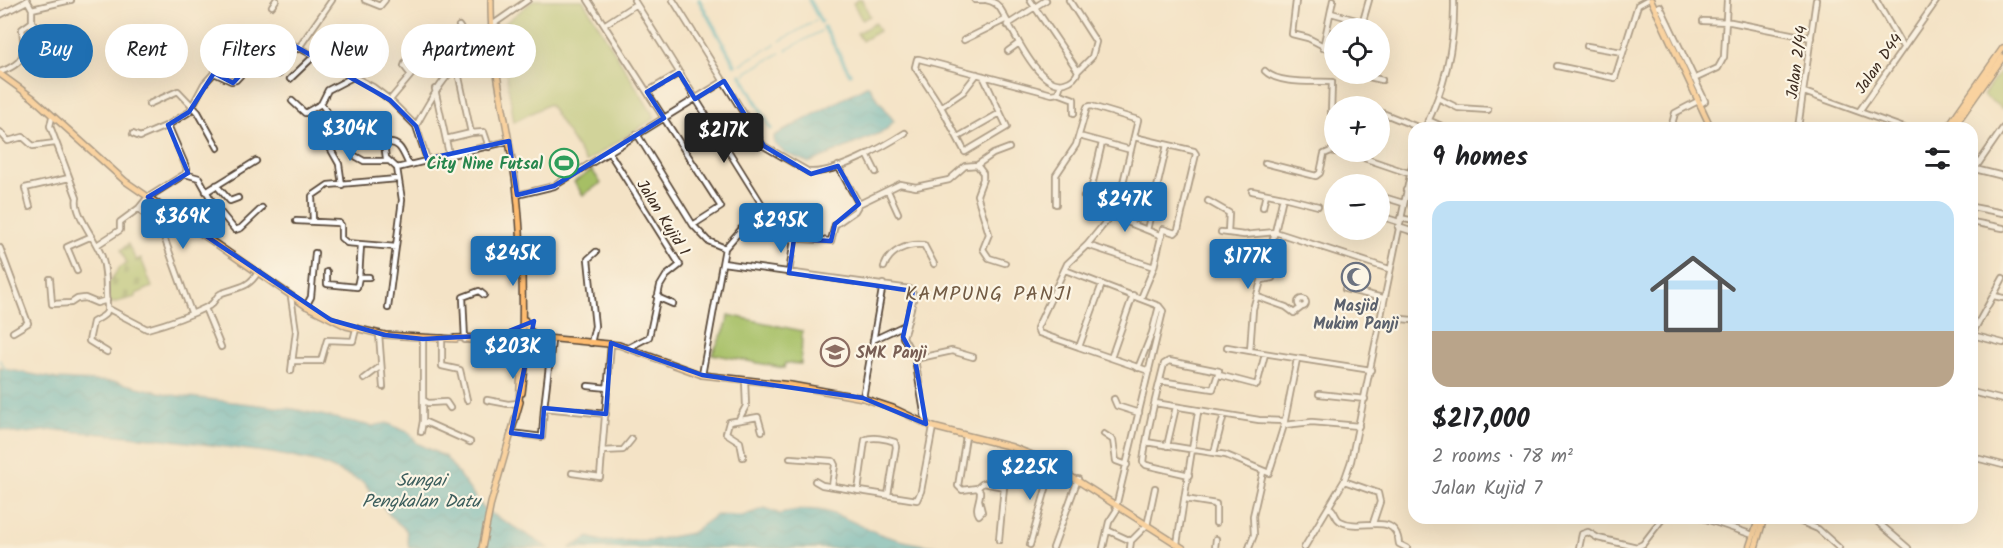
<!DOCTYPE html>
<meta charset="utf-8">
<style>
body{margin:0;font-family:Kalam,sans-serif;background:#f6f6f6;color:#202124;height:100vh;display:flex;flex-direction:column;font-size:22px;white-space:nowrap}
*{box-sizing:border-box;margin:0}
p{font-size:20px;color:#757577}
.icon{flex:none;width:33px;height:33px;fill:none;stroke:currentColor;stroke-width:2;stroke-linecap:round;stroke-linejoin:round}
.map{position:relative;flex:1;overflow:hidden}
.panel{position:absolute;left:1408px;top:122px;width:570px;height:402px;display:flex;flex-direction:column;background:#fff;border-radius:18px;box-shadow:0 6px 24px #0002}
.panel>*{flex:none}
.hud{position:absolute;left:18px;top:24px;width:570px;height:54px;display:flex;gap:12px}
.buttons{position:absolute;left:1324px;top:18px;display:grid;gap:12px}
.buttons a{display:grid;place-items:center;width:66px;height:66px;border-radius:50%;background:#fff;box-shadow:0 6px 24px #0002;font-size:30px}
.price{position:absolute;translate:-50% -51px;padding:0 14px;border-radius:6px;background:#1f6fb2;color:#fff;font-size:20px;line-height:39px;filter:drop-shadow(0 2px 3px #0008)}
.price::after{content:'';position:absolute;left:50%;top:36px;width:18px;height:14px;margin-left:-9px;background:inherit;clip-path:polygon(0 0,100% 0,50% 100%)}
.price.selected{background:#222;color:#fff}
ul{padding:0;list-style:none}
li{display:grid;align-content:center;gap:12px;height:318px;padding:0 24px}
li span{display:grid;place-items:center;height:186px;border-radius:18px;color:#555}
li>.icon{margin-inline-start:auto}
span .icon{width:108px;height:108px;fill:#fffc;stroke-width:1}
li b{font-size:26px}
h2{display:flex;justify-content:space-between;align-items:center;height:72px;padding:0 24px;font-size:26px}
.pill{padding:0 21px;border-radius:27px;background:#fff;box-shadow:0 6px 24px #0002;font-size:21px;line-height:54px}
.pill.selected{background:#1f6fb2;color:#fff}
.map>svg:first-child{display:block}
</style>
<div class="map">
<svg width="2003" height="548" viewBox="0 0 2003 548">
<defs>
<pattern id="cemetery-stones" width="16" height="16" patternUnits="userSpaceOnUse" patternTransform="scale(1.5)"><rect width="16" height="16" fill="#a6bf65"/><path d="M2 7V4a2 2 0 0 1 4 0v3zM10 15v-3a2 2 0 0 1 4 0v3z" fill="#889b53"/></pattern>
<pattern id="water-waves" width="16" height="10" patternUnits="userSpaceOnUse" patternTransform="scale(1.5)"><rect width="16" height="10" fill="#3aaab8"/><path d="M0 5q4-4 8 0t8 0" fill="none" stroke="#328b95"/></pattern>
</defs>
<rect width="100%" height="100%" fill="#fcf5e5"/>
<filter id="ink" filterUnits="userSpaceOnUse"><feTurbulence type="fractalNoise" baseFrequency=".0167" numOctaves="2"/><feDisplacementMap in="SourceGraphic" scale="12" xChannelSelector="R" yChannelSelector="G"/><feConvolveMatrix kernelMatrix="1 2 1 2 8 2 1 2 1" color-interpolation-filters="sRGB"/></filter>
<filter id="wash" filterUnits="userSpaceOnUse"><feTurbulence type="fractalNoise" baseFrequency=".008" numOctaves="4" result="noise"/><feDisplacementMap in="SourceGraphic" scale="24" xChannelSelector="R" yChannelSelector="G"/><feGaussianBlur stdDeviation="1.35" result="paint"/><feColorMatrix in="noise" values="0 0 0 0 0 0 0 0 0 0 0 0 0 0 0 0 0 1.4 0 .05"/><feComposite in="paint" operator="in"/></filter>
<g filter="url(#wash)">
<rect width="100%" height="100%" fill="#f4e3c6"/>
<!-- cemetery -->
<path fill="url(#cemetery-stones)" stroke="#707442" stroke-width="1.5" d="M128 244 136 260 141 258 152 287 136 294V297L109 304 107 285 120 267 127 264 121 250Z"/>
<!-- pitch -->
<path fill="#a6bf65" stroke="#707442" stroke-width="1.5" d="M534 0H583L655 118 586 162 549 104 514 122 499 28Z
M858 0H862L870 16 862 20 853 3Z
M875 23 879 31 862 41 857 33Z
M2003 67V109L1983 95Z
M592 170 601 183 583 195 574 182Z
M729 315 802 331 801 364 785 363 784 368 712 354 725 329Z"/>
<!-- water -->
<path fill="url(#water-waves)" stroke="#3a6a6b" stroke-width="1.5" d="M868 85 894 121 885 131 809 163 785 153 774 143V136Z
M0 368 57 379 117 382 172 395 294 409 372 426 387 423 410 433 417 443 446 457 484 509 549 548H409L406 530 391 517 363 482 320 463 272 453 163 439 54 430 18 434 0 429Z
M765 508 780 514C824 501 841 518 880 534 902 542 925 545 948 548H569L589 537 602 541 653 540 691 533 716 515 742 516Z"/>
<g fill="none" stroke-linecap="round" stroke-linejoin="round">
<!-- stream -->
<path stroke="#3aaab8" stroke-width="1.5" d="M818 19 819 18
M780 41 815 21
M786 50 821 31
M741 64 775 44
M746 75 747 72 780 53
M742 77 744 76
M0 360 6 370"/>
<!-- canal -->
<path stroke="#3aaab8" stroke-width="4" d="M699 0 735 65
M809 0 821 22
M824 27 850 74
M741 75 771 129"/>
</g>
</g>
<g filter="url(#ink)">
<g fill="none" stroke-linecap="round" stroke-linejoin="round">
<!-- minor casing -->
<g stroke="#574637" stroke-width="8">
<path id="minor" d="M27 0 32 9 71 0
M365 0 380 6 385 0
M588 0 721 207 693 225
M634 0 761 203 759 209 725 248 702 375
M673 0 764 146 809 172C836 174 883 147 905 133
M975 0H984
M986 0C992 1 998 4 1001 10 1012 27 1038 91 1065 83 1072 81 1076 78 1078 71L1030 0
M1069 0 1096 42 1092 57 1078 71
M1876 0 1903 47
M1296 1 1292 34 1308 38 1335 52
M272 6 276 0
M1655 8 1660 6 1705 101 1700 104
M32 9V22L45 36
M1331 13 1363 22
M0 15 27 1
M1703 21 1731 22 1811 38
M492 25 528 0
M604 25 636 4
M1007 25 1046 0
M459 26 474 49
M1361 28 1369 0
M430 34 455 49 463 58
M1326 36 1335 39
M964 40 1005 20
M1587 46 1622 52
M1323 48 1333 0
M298 49 332 0
M235 51 252 65
M1008 51 1019 43
M262 53 279 74
M456 63 471 133 484 132 489 147
M1557 66 1615 78 1638 5 1647 0
M1265 71C1279 85 1314 81 1332 82L1331 114 1335 117
M0 72C26 63 25 54 22 29L32 22
M1356 74 1382 80
M983 76 1007 127 965 152 941 107 915 67 917 59H919L1052 94 1058 93 1061 84
M290 79 315 55
M1694 79 1718 68 1724 57 1727 0
M435 89 449 154
M647 92 679 73
M1804 92 1904 128
M1058 93 1074 99V113
M1438 98 1458 108 1488 110
M390 100 411 75 404 66 406 61
M292 101 305 113 321 104 328 90 353 77
M149 104 178 91 198 112 218 148
M321 104 334 121
M941 107 963 92 977 74
M1860 110 1937 0
M1380 112 1420 128
M52 117 50 126 77 198C73 213 97 241 102 257 106 269 106 281 106 294 107 313 112 312 93 322L89 341 107 352
M1428 120 1446 128
M416 126C440 81 452 65 493 36
M1425 128C1445 87 1455 45 1454 0
M1671 128 1675 113 1698 101
M1798 128 1816 0
M0 132 8 141 23 137 33 146 55 143
M133 134 140 137 168 125
M637 134 693 225 708 241 725 248
M1079 136 1131 150
M958 137 1000 113
M1134 137 1194 151 1196 154 1178 230 1175 233 1163 229 1154 267 1141 298
M446 139 471 133
M330 148 339 164 342 185
M609 152 680 265 666 276 660 286 649 337 628 348
M867 154 876 172
M355 156 364 161H388
M1265 163 1316 176 1320 173 1324 154 1331 151 1358 156 1414 175
M977 165 993 154 1009 148
M397 168 386 158 384 144C400 139 403 153 409 165
M1975 169 2003 176
M1972 173 2003 128
M185 174 187 169 168 125 189 112 204 84 214 73 231 81 236 80 277 36 373 87 390 100 416 126 427 159
M216 185 230 201 238 198
M1406 190 1414 194
M888 191 898 213
M1252 191 1283 197
M206 192 256 161
M517 195 554 186 724 81
M1084 196 1092 186 1102 143
M1380 196 1403 203
M1208 201 1229 213 1228 233
M1119 202 1151 212
M859 204 900 184 916 187 949 180 965 166 977 165 983 173V179L977 195 989 234 983 249 989 258 1005 263
M1056 204V175L1076 145 1087 107 1091 106 1138 120 1117 208 1087 245 1067 264 1037 328 1039 333 1079 347
M30 207 25 188 69 178
M1263 207 1266 194
M1972 207 2003 213
M139 208 164 237 191 312
M1112 216 1162 236
M1380 216 1399 222
M1400 218 1414 221
M296 221 339 223 341 225V238L347 243 396 247
M313 221 312 196 328 185 397 179
M1972 222 2003 228
M1398 227 1414 232
M741 229 788 238 831 241 835 225 855 211 859 204 838 166
M1147 230 1167 145
M1221 232 1244 235 1275 232 1283 197 1318 206
M97 245 120 230V222L139 208 147 198 185 174 199 178 213 203 235 230 241 228 262 208
M361 245 359 277H369
M1087 245 1154 267
M0 248 28 323 13 332
M723 263 910 289 914 296 907 324 873 340
M884 267C889 251 908 243 924 245L934 264
M1065 270 1159 306
M77 271 67 247 92 236
M327 272V284L357 287 359 277
M789 273 794 239
M50 279 52 304 71 303 77 299 85 298 97 303 107 300
M1262 280 1272 278
M1102 284 1079 347 1149 371
M1345 289 1383 298
M1994 296 2003 298
M657 297 673 304
M1258 297 1286 307 1294 313 1302 307
M1298 303a4 4 0 1 1 8 0a4 4 0 1 1-8 0Z
M306 306 311 297 315 253
M205 308 221 347
M388 308 402 200 397 168 509 141
M109 309 147 329C169 323 189 316 209 306 216 302 216 295 222 293 238 287 249 288 258 272
M1380 318 1395 324 1402 319 1412 320
M907 324 903 337 915 359 926 424
M379 334 383 387
M1972 334 2003 278
M1972 335 2003 343
M442 338V366L460 370 467 400
M465 340 463 297 479 291 484 295
M552 341 544 408 606 414
M591 343 595 326 588 259 596 252
M1227 347 1250 351
M1111 358 1133 295
M915 359 952 351 973 357
M292 361H321L327 340 353 341 356 329
M1138 368 1152 333 1159 306
M1371 370 1250 351 1253 309 1275 232 1389 269
M291 371 296 331 291 297
M1219 375 1257 385 1265 354
M364 379 381 366
M1160 381 1213 389 1219 371 1169 361 1164 364C1156 396 1147 429 1143 462L1146 465 1189 475
M588 386 608 388
M1972 392 2003 400
M1319 394 1365 399
M863 398 883 284
M1114 399 1117 406 1139 413
M423 400 428 403 446 402 450 408
M487 400 508 404 519 403
M1155 403 1259 420 1285 421
M739 419 746 406 745 380
M423 421 470 442
M1284 425 1312 422 1359 426
M421 432 423 421V339
M511 433 542 437 544 408
M1104 434 1113 440 1116 461 1127 465
M966 436 958 486 962 490 977 488 980 491C981 499 974 508 979 515L982 512 979 500
M1146 442 1226 455 1269 473 1284 425 1297 359
M1167 446 1176 407
M602 451 623 450 632 439
M1214 453 1224 414
M743 457 740 442 726 433 729 422 758 417 762 431
M1972 457 2003 465
M790 458 833 461 835 465 832 486
M572 473 600 477 611 344
M815 481 822 485 917 500 921 491 933 427
M1344 481 1378 493 1380 502 1373 523
M977 488 983 483 1004 487 999 540
M858 491 865 440C872 436 887 439 895 442L896 447 888 495
M1185 499 1216 504V523
M1116 507 1163 311 1159 306
M1329 507C1336 511 1334 517 1340 521 1361 533 1396 509 1399 544L1407 548
M1703 518 1753 535
M1792 518 1818 529 1839 548
M1873 518 1908 548
M1147 526 1155 488
M1107 530 1131 541
M1177 544 1198 412
M1030 545 1053 464
M1053 548 1078 479
M1103 548 1109 522 1118 508
M1130 548 1131 541 1146 526
M1215 548 1216 539
M1249 548 1254 535 1253 516 1263 472
M1304 548 1344 481 1351 461 1414 156
M1579 548 1582 534 1588 532 1598 538 1637 547 1643 544 1663 518"/>
</g>
<!-- major casing -->
<g stroke="#574637" stroke-width="8">
<path id="major" d="M491 0C490 62 508 124 516 185 524 257 524 331 519 403
M1651 0 1711 128
M0 74 33 98 125 181 306 306 346 326 385 335 456 339
M1947 128 2003 48
M1953 128 2003 57
M525 320 529 330 536 335
M455 338 525 336 619 345 702 375 791 385 863 398 893 408 933 427 1012 447 1045 460 1183 548
M469 340 552 341
M526 360 528 348 537 342
M522 393 526 360
M482 548 491 503 520 402
M1749 548 1759 518
M1755 548 1764 518"/>
</g>
<!-- minor -->
<use href="#minor" stroke="#fff" stroke-width="4.5"/>
<!-- major -->
<use href="#major" stroke="#febc70" stroke-width="5"/>
</g>
</g>
<!-- marked area -->
<path d="M0 0H2003V548H0ZM277 36 390 100 416 126 427 159 509 141 517 195 554 186 664 118 647 92 679 73 695 99 724 81 764 146 811 174 838 166 859 204 835 224 831 241 794 239 789 273 913 291 903 337 915 359 926 424 863 398 702 375 611 343 606 414 544 408 542 437 511 433 534 321 499 335 423 339 385 335 331 320 148 197 188 173 168 125 189 112 214 73 233 83Z" fill="#f4e3c6" fill-opacity=".55" fill-rule="evenodd"/>
<path fill="none" stroke="#1d4ed8" stroke-width="4.5" stroke-linejoin="round" d="M277 36 390 100 416 126 427 159 509 141 517 195 554 186 664 118 647 92 679 73 695 99 724 81 764 146 811 174 838 166 859 204 835 224 831 241 794 239 789 273 913 291 903 337 915 359 926 424 863 398 702 375 611 343 606 414 544 408 542 437 511 433 534 321 499 335 423 339 385 335 331 320 148 197 188 173 168 125 189 112 214 73 233 83Z"/>
<!-- icons -->
<defs>
<g id="stadium-ring" transform="scale(1.5)"><circle r="9.5" fill="#fcf5e5" stroke="#2e9e5b" stroke-width="1.5"/><path d="M0-5a6.5 5 0 1 0 0 10a6.5 5 0 1 0 0-10ZM-3.5-1.8h7v3.6h-7Z" fill="#2e9e5b"/></g>
<g id="mosque-ring" transform="scale(1.5)"><circle r="9.5" fill="#fcf5e5" stroke="#6b7280" stroke-width="1.5"/><path d="M3.5-4.9A6 6 0 1 0 3.5 4.9A5 5 0 1 1 3.5-4.9Z" fill="#6b7280"/></g>
<g id="school-ring" transform="scale(1.5)"><circle r="9.5" fill="#fcf5e5" stroke="#8d6e63" stroke-width="1.5"/><path d="M0-5L7-2L0 1L-7-2ZM-4 1L0 2.5L4 1V4Q0 6-4 4Z" fill="#8d6e63"/></g>
</defs>
<g fill-rule="evenodd">
<use href="#stadium-ring" x="564" y="163"/>
<use href="#mosque-ring" x="1356" y="277"/>
<use href="#school-ring" x="835" y="352"/>
</g>
<g text-anchor="middle" stroke-width="4.5" stroke-linejoin="round" paint-order="stroke">
<!-- street labels -->
<g font-size="16" fill="#3b2a1e" stroke="#fcf5e5">
<text transform="translate(1796 62) rotate(-82)" y="6">Jalan 2/44</text>
<text transform="translate(1878 63) rotate(-55)" y="6">Jalan D44</text>
<text transform="translate(664 217) rotate(58)" y="6">Jalan Kujid 1</text>
</g>
<!-- leisure labels -->
<g font-size="16" font-weight="bold" fill="#27864d" stroke="#fcf5e5" text-anchor="end">
<text x="543" y="169">City Nine Futsal</text>
</g>
<!-- worship labels -->
<g font-size="16" font-weight="bold" fill="#5b616d" stroke="#fcf5e5">
<text x="1356" y="311">Masjid<tspan x="1356" dy="18">Mukim Panji</tspan></text>
</g>
<!-- education labels -->
<g font-size="16" font-weight="bold" fill="#785e54" stroke="#fcf5e5" text-anchor="start">
<text x="856" y="358">SMK Panji</text>
</g>
<!-- water labels -->
<g font-size="18" font-style="italic" fill="#3b5d5c" stroke="#fcf5e5">
<text x="421" y="486">Sungai<tspan x="421" dy="21">Pengkalan Datu</tspan></text>
</g>
<!-- quarter labels -->
<g font-size="20" letter-spacing="1.5" fill="#725b44" stroke="#fcf5e5">
<text x="989" y="300">KAMPUNG PANJI</text>
</g>
</g>
</svg>
<div class="buttons">
<a><svg class="icon" aria-label="locate" viewBox="0 0 24 24"><circle cx="12" cy="12" r="6"/><path d="M12 2v4M12 18v4M2 12h4M18 12h4"/></svg></a>
<a>+</a>
<a>−</a>
</div>
<b class="price" style="left:350px;top:162px">$304K</b>
<b class="price selected" style="left:724px;top:164px">$217K</b>
<b class="price" style="left:1125px;top:233px">$247K</b>
<b class="price" style="left:183px;top:250px">$369K</b>
<b class="price" style="left:781px;top:254px">$295K</b>
<b class="price" style="left:513px;top:287px">$245K</b>
<b class="price" style="left:1248px;top:290px">$177K</b>
<b class="price" style="left:513px;top:380px">$203K</b>
<b class="price" style="left:1030px;top:501px">$225K</b>
<div class="hud">
<a class="pill selected">Buy</a>
<a class="pill">Rent</a>
<a class="pill">Filters</a>
<a class="pill">New</a>
<a class="pill">Apartment</a>
</div>
<section class="panel">
<h2>9 homes<svg class="icon" aria-label="filters" viewBox="0 0 24 24"><path d="M4 7h16M4 17h16"/><circle cx="9" cy="7" r="2"/><circle cx="15" cy="17" r="2"/></svg></h2>
<ul>
<li><span style="background:linear-gradient(#bfe0f5 70%,#b9a48a 0)"><svg class="icon" aria-label="home" viewBox="0 0 24 24"><path d="M3 11l9-7 9 7M6 9v11h12V9"/></svg></span><div><b>$217,000</b><p>2 rooms · 78 m²</p><p>Jalan Kujid 7</p></div></li>
</ul>
</section>
</div>
